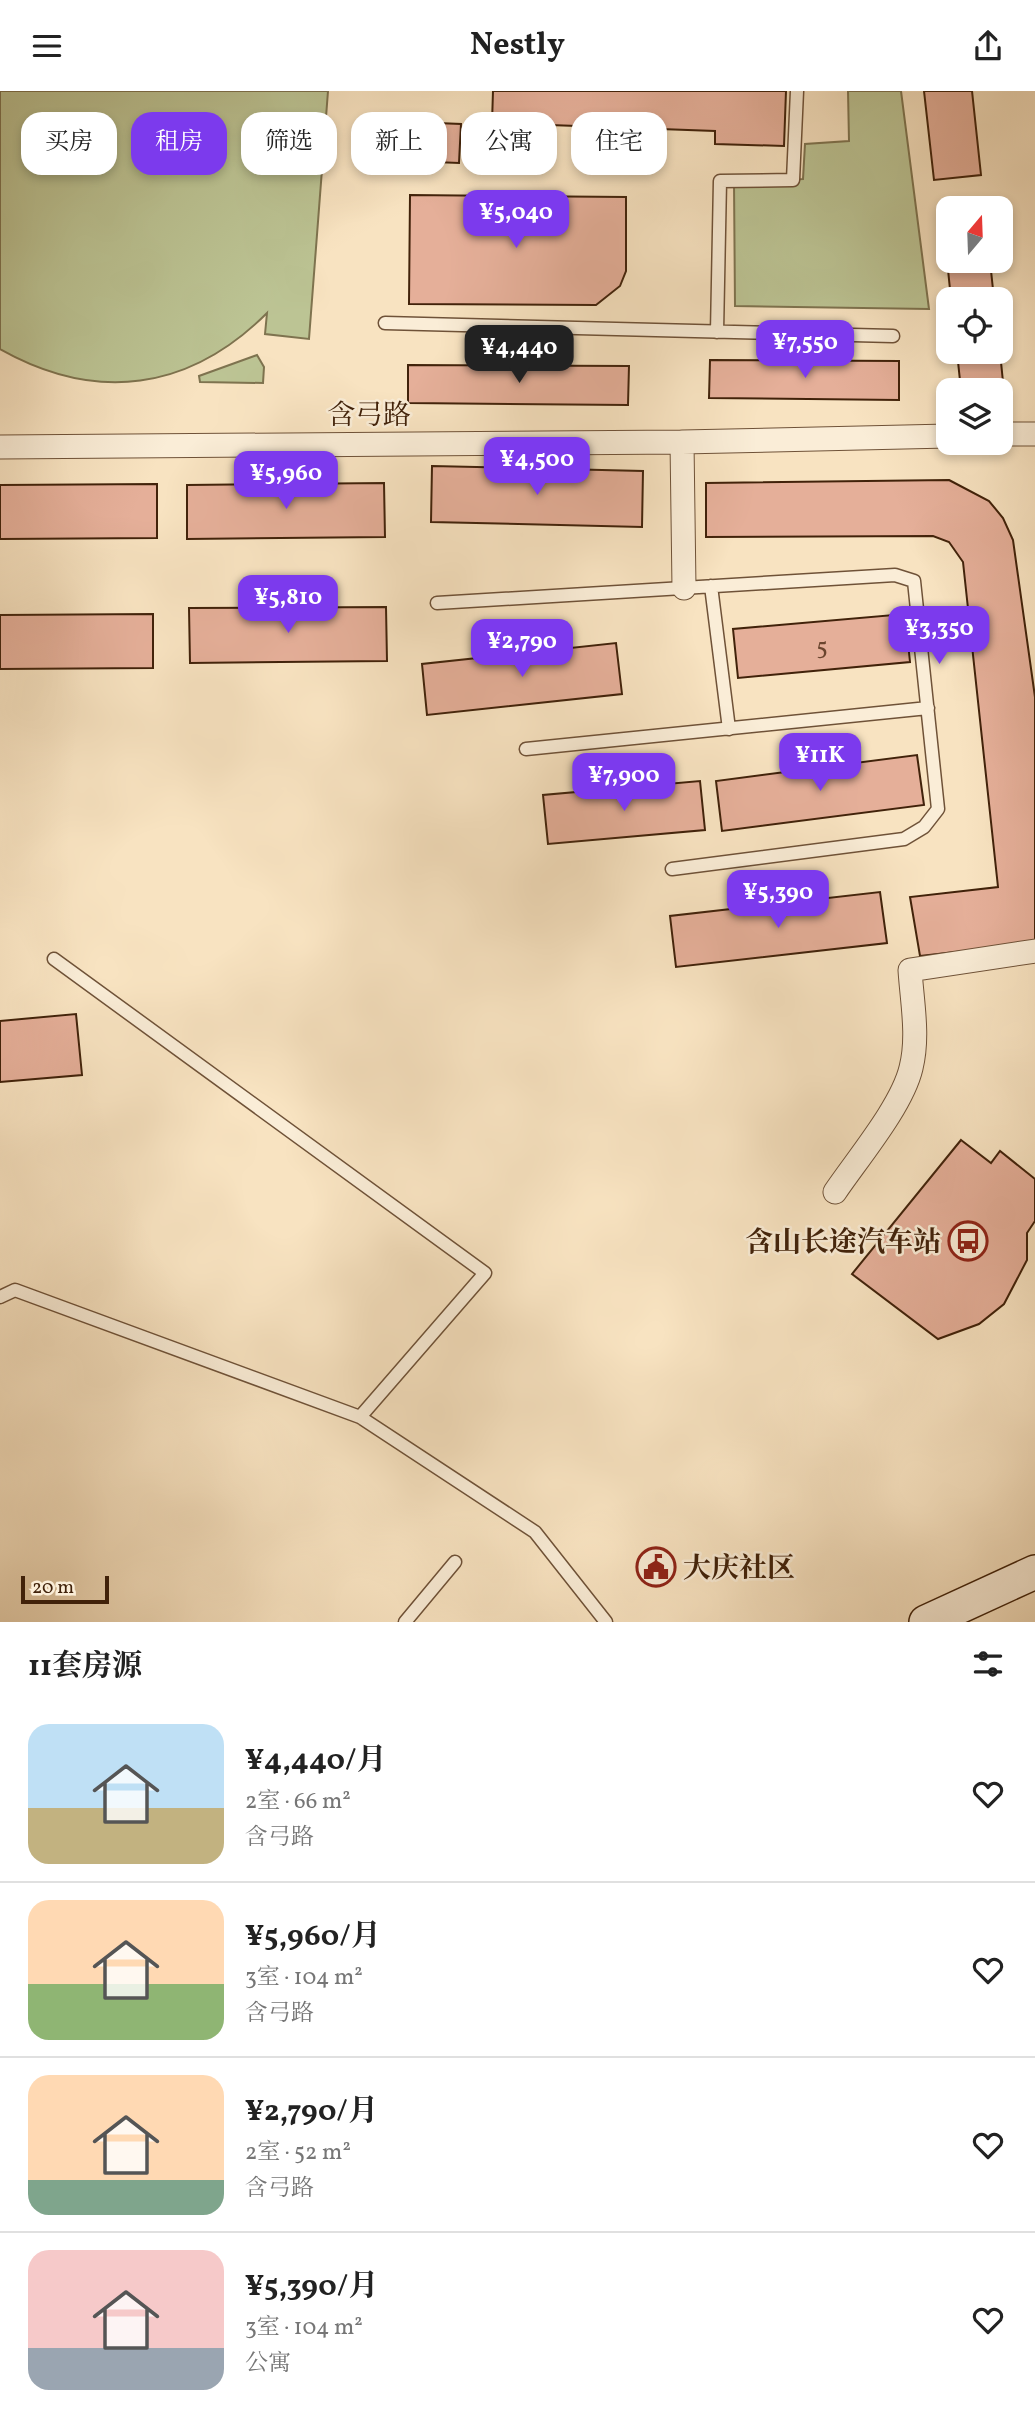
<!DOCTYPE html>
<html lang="zh">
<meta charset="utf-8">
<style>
body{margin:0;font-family:Vollkorn,"Noto Serif SC",serif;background:#f6f6f6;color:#222;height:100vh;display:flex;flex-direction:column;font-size:26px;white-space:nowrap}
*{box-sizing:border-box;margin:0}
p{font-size:23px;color:#767676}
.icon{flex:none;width:38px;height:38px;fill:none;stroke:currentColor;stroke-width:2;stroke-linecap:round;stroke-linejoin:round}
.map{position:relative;height:1531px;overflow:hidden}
.sheet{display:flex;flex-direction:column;background:#fff;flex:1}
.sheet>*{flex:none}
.hud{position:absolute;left:21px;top:21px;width:994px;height:63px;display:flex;gap:14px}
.needle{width:46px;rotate:19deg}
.controls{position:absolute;left:936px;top:105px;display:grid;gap:14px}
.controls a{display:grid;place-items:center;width:77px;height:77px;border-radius:14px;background:#fff;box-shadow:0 4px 10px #0003;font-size:35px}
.scale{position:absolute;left:21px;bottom:18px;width:88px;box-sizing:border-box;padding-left:7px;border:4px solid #41220a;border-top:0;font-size:19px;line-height:24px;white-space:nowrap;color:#41220a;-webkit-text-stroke:5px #faedd7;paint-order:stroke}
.price{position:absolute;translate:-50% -60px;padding:0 16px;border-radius:14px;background:#7c3aed;color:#fff;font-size:23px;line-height:46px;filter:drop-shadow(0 2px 4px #0008)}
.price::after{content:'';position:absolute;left:50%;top:42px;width:21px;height:16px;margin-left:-10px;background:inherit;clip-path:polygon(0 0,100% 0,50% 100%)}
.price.current{background:#222;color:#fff}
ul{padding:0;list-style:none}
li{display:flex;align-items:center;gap:21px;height:175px;padding:0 28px}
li+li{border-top:2px solid #e0e0e0}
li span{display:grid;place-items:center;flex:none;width:196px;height:140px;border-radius:21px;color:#555}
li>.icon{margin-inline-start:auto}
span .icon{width:84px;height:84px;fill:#fffc;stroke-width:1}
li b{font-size:30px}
h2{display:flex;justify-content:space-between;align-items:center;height:84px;padding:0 28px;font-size:30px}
.tag{padding:0 24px;border-radius:21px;background:#fff;box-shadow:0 4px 10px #0003;font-size:24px;line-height:63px}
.tag.current{background:#7c3aed;color:#fff}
header{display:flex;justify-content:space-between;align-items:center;height:91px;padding:0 28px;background:#fff;font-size:32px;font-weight:700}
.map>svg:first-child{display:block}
</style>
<header><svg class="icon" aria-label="menu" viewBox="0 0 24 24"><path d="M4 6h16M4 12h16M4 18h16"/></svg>Nestly<svg class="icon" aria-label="share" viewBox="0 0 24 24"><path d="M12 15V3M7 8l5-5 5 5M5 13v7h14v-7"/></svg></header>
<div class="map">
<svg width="1035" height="1531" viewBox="0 0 1035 1531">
<rect width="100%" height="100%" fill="#f8e3c1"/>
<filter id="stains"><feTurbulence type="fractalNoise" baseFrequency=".00286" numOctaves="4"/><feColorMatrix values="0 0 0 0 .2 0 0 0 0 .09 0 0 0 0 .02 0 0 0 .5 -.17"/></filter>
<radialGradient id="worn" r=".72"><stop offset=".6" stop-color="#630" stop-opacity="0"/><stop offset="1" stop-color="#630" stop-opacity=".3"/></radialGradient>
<!-- green -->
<path fill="#bcc494" stroke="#7e734f" stroke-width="2" d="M0 0H328L309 248 265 243 267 222C189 300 96 312 0 258Z
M848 0H901L929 218 735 215 734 91 803 88 805 53 849 50Z
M257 264 264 276 263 292 200 291 199 285Z"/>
<!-- building -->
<path fill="#e5af99" stroke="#41220a" stroke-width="2" d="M493 0H786L784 55 715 53V40L492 32Z
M924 0H972L981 84 934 89Z
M412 31 461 33 459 72 410 70Z
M410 104 626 106V180L620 195 596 214 409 213Z
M948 119V170H990L994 208H951L942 120Z
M957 261H1000L1004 301 961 299Z
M710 269 899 270V309L709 307Z
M408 274 629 275 628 314 408 312Z
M432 375 643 380 642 436 431 431Z
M949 389 989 410 1003 427 1013 449 1035 606V852L920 865 910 806 998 796 963 471 949 451 933 445 706 446V392Z
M384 392 385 446 187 448V394Z
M157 393V447L0 448V394Z
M386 516 387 570 190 572 189 517Z
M153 523V577L0 578V524Z
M905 523 910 571 738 587 733 538Z
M616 552 622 603 427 624 422 573Z
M917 664 924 714 722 740 716 690Z
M700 690 705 739 548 753 543 704Z
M880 801 887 852 676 876 670 825Z
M76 923 82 984 0 991V930Z
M961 1049 991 1072 1000 1060 1035 1088V1130L1027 1142V1169L1004 1213 979 1233 938 1248 852 1183Z"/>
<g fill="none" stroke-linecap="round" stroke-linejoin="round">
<!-- service casing -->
<g stroke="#6f5238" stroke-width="15">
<path id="service" d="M385 232 893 245
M717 241 720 90 793 89 797 0
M711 495 729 638
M437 512 895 484 914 490 938 718 924 736 904 748 672 778
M526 658 928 617
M54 868 485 1182 360 1326
M0 1206 15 1199 360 1326 535 1441 606 1531
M405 1531 455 1471"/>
</g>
<!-- minor casing -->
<g stroke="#6f5238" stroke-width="25">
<path id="minor" d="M1001 343H1035
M682 351 684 497
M0 356 682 351 948 345
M835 1101C858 1067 902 1015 911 977 919 945 912 911 910 879L1035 860"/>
</g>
<!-- secondary casing -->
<g stroke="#41220a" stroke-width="36">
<path id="secondary" d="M926 1531 1035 1481"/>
</g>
<!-- service -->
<use href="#service" stroke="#faedd7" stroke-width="12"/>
<!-- minor -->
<use href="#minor" stroke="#faedd7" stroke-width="23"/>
<!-- secondary -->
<use href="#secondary" stroke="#faedd7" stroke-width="33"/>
</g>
<!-- icons -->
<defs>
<g id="bus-ring" transform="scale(2.0125)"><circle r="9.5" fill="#faedd7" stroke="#8f2418" stroke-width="1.5"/><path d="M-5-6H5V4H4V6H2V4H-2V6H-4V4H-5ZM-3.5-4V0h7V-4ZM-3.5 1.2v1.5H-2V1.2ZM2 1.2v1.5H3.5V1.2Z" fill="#8f2418"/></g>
<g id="civic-ring" transform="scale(2.0125)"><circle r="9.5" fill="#faedd7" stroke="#8f2418" stroke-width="1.5"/><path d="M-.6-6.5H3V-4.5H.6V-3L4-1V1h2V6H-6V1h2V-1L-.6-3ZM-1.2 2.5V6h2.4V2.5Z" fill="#8f2418"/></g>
</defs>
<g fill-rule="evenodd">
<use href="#bus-ring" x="968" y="1150"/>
<use href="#civic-ring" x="656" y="1476"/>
</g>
<g text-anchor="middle" stroke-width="5" stroke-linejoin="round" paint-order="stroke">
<!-- number labels -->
<g font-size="24" fill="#6a452e">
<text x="822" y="563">5</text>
</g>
<!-- street labels -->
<g font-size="28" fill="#41220a" stroke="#faedd7">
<text x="369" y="333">含弓路</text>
</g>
<!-- poi labels -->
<g font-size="28" font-weight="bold" fill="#41220a" stroke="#faedd7" text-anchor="end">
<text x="941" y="1160">含山长途汽车站</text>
<text x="683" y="1486" text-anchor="start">大庆社区</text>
</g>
</g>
<rect width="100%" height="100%" filter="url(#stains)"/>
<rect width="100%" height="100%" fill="url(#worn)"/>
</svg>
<div class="controls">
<a><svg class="needle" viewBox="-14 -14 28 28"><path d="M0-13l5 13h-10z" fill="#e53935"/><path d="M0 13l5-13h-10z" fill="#767676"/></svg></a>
<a><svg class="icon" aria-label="locate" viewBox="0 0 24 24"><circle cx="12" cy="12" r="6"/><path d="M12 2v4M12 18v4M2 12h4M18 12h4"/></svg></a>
<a><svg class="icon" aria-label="layers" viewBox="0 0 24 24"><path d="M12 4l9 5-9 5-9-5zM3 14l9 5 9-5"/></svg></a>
</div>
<div class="scale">20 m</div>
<b class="price" style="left:516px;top:159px">¥5,040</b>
<b class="price" style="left:805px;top:289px">¥7,550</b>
<b class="price current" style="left:519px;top:294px">¥4,440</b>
<b class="price" style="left:537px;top:406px">¥4,500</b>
<b class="price" style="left:286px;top:420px">¥5,960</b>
<b class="price" style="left:288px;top:544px">¥5,810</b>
<b class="price" style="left:939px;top:575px">¥3,350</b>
<b class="price" style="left:522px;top:588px">¥2,790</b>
<b class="price" style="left:820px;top:702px">¥11K</b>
<b class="price" style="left:624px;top:722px">¥7,900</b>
<b class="price" style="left:778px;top:839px">¥5,390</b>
<div class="hud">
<a class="tag">买房</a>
<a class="tag current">租房</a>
<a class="tag">筛选</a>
<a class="tag">新上</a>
<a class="tag">公寓</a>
<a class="tag">住宅</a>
</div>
</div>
<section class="sheet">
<h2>11套房源<svg class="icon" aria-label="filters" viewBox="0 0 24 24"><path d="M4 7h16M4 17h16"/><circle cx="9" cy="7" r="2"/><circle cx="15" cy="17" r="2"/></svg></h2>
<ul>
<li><span style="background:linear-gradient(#bfe0f5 60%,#c2b280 0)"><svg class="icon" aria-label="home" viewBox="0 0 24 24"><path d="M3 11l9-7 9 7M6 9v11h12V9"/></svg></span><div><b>¥4,440/月</b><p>2室 · 66 m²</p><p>含弓路</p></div><svg class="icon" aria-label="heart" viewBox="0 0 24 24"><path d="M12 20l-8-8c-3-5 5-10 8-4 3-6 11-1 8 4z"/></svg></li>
<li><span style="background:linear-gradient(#ffd9b3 60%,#8fb573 0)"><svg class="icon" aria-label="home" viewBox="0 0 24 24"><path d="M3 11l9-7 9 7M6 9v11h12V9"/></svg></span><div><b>¥5,960/月</b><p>3室 · 104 m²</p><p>含弓路</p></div><svg class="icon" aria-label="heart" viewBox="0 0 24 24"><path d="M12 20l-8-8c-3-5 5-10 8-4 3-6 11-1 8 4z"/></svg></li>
<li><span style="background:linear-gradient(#ffd9b3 75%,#7fa58c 0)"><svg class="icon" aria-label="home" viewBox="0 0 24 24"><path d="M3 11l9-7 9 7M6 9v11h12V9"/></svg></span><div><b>¥2,790/月</b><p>2室 · 52 m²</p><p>含弓路</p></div><svg class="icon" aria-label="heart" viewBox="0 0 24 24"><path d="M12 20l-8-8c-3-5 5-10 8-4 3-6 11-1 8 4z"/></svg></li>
<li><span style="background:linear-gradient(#f6c9c9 70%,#9aa5b1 0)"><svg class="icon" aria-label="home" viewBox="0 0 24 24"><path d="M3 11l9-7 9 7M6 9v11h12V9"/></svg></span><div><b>¥5,390/月</b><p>3室 · 104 m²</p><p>公寓</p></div><svg class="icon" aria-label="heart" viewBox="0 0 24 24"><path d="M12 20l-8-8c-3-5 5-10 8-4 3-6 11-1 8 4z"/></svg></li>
</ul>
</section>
